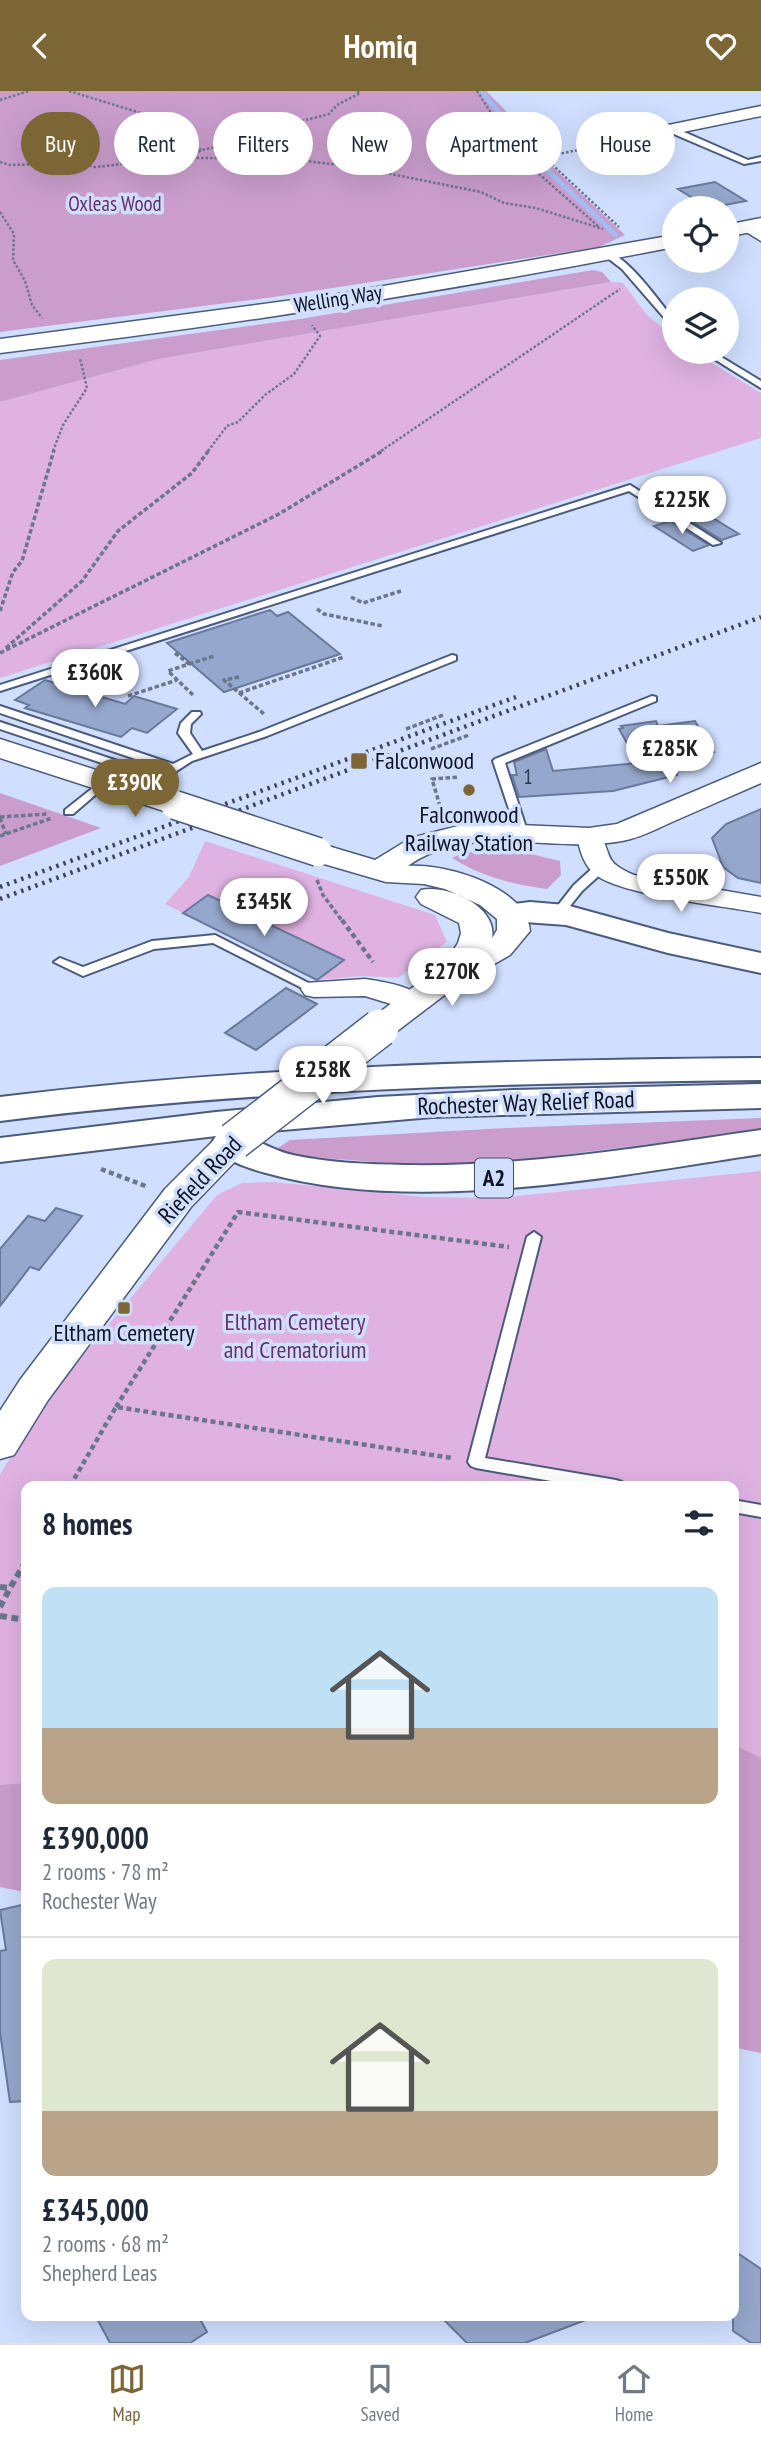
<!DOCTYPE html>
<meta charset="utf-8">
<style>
body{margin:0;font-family:"PT Sans Narrow",sans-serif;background:#f2f2f3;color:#1f2937;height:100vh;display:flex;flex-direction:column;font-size:26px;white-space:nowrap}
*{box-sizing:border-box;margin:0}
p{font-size:23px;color:#747a83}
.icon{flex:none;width:38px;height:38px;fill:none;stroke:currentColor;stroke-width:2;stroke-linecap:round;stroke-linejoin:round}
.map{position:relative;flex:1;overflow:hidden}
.panel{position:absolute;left:21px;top:1390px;width:718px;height:840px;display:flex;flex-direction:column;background:#fff;border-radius:14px;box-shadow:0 7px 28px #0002}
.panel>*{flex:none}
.guide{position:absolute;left:21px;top:21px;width:719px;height:63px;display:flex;gap:14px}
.fabs{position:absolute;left:662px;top:105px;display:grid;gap:14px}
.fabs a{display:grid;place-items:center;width:77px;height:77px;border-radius:50%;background:#fff;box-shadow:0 7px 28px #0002;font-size:35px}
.price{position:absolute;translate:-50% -60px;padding:0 16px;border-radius:24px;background:#fff;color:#222;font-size:23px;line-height:46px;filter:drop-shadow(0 2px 4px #0008)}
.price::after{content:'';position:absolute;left:50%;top:42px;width:21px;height:16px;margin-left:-10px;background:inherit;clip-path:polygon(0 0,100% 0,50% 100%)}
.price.on{background:#7c6636;color:#fff}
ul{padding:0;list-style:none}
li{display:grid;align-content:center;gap:14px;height:371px;padding:0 21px}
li+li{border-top:2px solid #e0e1e3}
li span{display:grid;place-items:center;height:217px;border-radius:14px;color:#555}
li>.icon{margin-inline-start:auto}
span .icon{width:126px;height:126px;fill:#fffc;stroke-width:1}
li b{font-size:30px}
h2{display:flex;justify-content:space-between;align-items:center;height:84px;padding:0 21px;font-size:30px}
.pill{padding:0 24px;border-radius:32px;background:#fff;box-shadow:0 7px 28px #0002;font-size:24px;line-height:63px}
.pill.on{background:#7c6636;color:#fff}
header{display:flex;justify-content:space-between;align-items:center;height:91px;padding:0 21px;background:#7c6636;color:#fff;font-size:32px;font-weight:800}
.tab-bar{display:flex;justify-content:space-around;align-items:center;height:98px;border-top:2px solid #e0e1e3;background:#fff;font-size:19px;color:#747a83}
.tab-bar a{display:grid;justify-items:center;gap:4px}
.tab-bar .on{color:#7c6636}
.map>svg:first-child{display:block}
</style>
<header><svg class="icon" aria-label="back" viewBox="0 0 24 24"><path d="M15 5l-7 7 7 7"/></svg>Homiq<svg class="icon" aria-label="heart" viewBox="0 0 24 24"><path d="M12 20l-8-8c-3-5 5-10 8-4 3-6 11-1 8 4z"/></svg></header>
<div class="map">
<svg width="761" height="2252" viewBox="0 0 761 2252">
<rect width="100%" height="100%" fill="#d0dfff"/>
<!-- green -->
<path fill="#dfb2e1" d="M611 191 623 192 647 224 674 246V261H694L761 302V347L0 587V311L159 268Z
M205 750 435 824 447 851 398 887 363 885 318 889 344 869 208 804 183 822 165 813 189 786Z
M761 1080V1962L733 1956V1395H26V1801L0 1796V1384L39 1317 217 1104 242 1092 273 1091 424 1106 498 1107Z"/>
<!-- forest -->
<path fill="#ca9dcd" d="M0 0H486L506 20 541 65 625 144 599 156 274 206 0 241Z
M593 179 602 181 611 191 159 268 0 311V269L300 228Z
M0 702 101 737 0 775Z
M465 761H523L560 770 561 784 547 798C511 793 483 786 452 767Z
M761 1027V1039L457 1077 269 1063 290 1049 506 1037Z
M733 1653 761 1667V1962L733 1956Z
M26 1692V1801L0 1796V1694Z"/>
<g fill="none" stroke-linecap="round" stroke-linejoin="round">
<!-- stream -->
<path stroke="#a3bdf4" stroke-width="5" d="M481 0 544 76 616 144"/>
</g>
<!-- building -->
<path fill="#95a7cc" stroke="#68799c" stroke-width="2" d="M715 91 746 110 709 117 678 98Z
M700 419 739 443 722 449 683 425Z
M670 430 709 454 693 460 654 435Z
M270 519 277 525 288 521 340 563 224 601 167 552Z
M45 589 125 613 134 605 177 618 147 642 132 637 121 646 25 617 29 614 15 609Z
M656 630 658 635 695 630 714 661 676 678 677 684 613 700 519 706 512 684H517L514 671 546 658 553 680 638 672 619 638 623 637 621 635Z
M761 718V792L738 787 723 776 712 747 726 733Z
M208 804 344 869 317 889 183 822Z
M286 897 317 913 256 959 225 942Z
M56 1117 82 1125 39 1179 30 1176 0 1215V1158L28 1125 45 1130Z
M26 1813V2010L10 2011 0 1941V1860L6 1859 0 1819Z
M733 2159 761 2178V2252H751L733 2240Z
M95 2224H198L207 2241 190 2252H110Z
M439 2224H591V2227L525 2252H467Z"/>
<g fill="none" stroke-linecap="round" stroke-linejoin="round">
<!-- service casing -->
<g stroke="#4b5b7d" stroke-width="4">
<path id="service" d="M669 37H675L748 69 761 66V70L744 73 669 41Z
M605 161C625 161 661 213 674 229V238L622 178 605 165Z
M703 261H713L761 290V297Z
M630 394 721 452 713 454 629 400 0 600V594Z
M452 564 456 565V569L267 645 192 670 164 688 163 693 144 707 138 704 153 689 0 638V631L157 683 165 678 0 622V615L173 673 193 663 178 642 181 632 192 621H200L201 623 191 633 190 642 202 660 259 641Z
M652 605 656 606V610L505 672 528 743 526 745H518L493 670 495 668Z
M104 688 108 689V693L73 723H65V719Z
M600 773 604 774V780L582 800 562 825H554L552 822 574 794 596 774Z
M215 844 320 898 318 901H310L213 852 154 858 83 885 54 871 60 867 83 876 152 850Z
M534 1141 541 1146 485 1367 616 1389 622 1391 624 1395H580L476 1377 471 1375 468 1371 527 1146Z
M733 1409 761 1414V1426L733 1421Z"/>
</g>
<!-- minor casing -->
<g stroke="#4b5b7d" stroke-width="3">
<path id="minor" d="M761 15V25L639 50 631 45 639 40Z
M746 131 761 138V150L738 136 740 132Z
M589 739 598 741C614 764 601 770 634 784L761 806V822C724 815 622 804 596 784 584 775 580 760 577 746L580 741Z
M365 888C384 891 416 895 427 912L424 918 414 920 365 905 314 906 305 904 301 898 305 892Z"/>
</g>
<!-- tertiary casing -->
<g stroke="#4b5b7d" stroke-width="3">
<path id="tertiary" d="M761 127V139L726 146V134Z
M674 144V156C450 200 226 235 0 262V248L338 203Z
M0 648 186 708 190 714 186 720 175 723 164 720 0 667Z
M761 672V692C731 705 702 718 672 731 656 738 640 747 622 750 551 763 471 730 408 775 445 772 527 796 530 840L510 864 459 893 392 944 380 948 368 944 363 937 368 930 445 872 458 852 461 842 459 832 421 813 416 806 421 799C446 793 498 815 492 847L497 839V828L480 814 445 798 424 793 386 791 307 768 303 761 307 754 318 752 375 769 411 747 470 732 589 737 617 733Z
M234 1038 247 1042 252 1050 247 1058 191 1116 48 1309 14 1364 0 1368V1320L20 1289 165 1098 221 1042Z"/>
</g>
<!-- trunk casing -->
<g stroke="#4b5b7d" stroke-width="4">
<path id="trunk" d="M530 811 566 814 668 842 761 862V882L668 862 566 834 499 829 494 822 499 815Z
M761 967V989C506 992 253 998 0 1030V1006C253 975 506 969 761 967Z
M761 993V1017L432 1026 238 1043C257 1048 273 1060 293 1064 329 1072 367 1073 405 1074 525 1076 643 1056 761 1039V1063C609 1086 416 1124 266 1082 248 1077 222 1069 211 1053L216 1045 0 1071V1047L216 1021 378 1006 514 999Z"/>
</g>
<!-- path-far3 -->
<path stroke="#6b768c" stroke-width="2.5" stroke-dasharray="2.5 2" stroke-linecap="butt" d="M69 0 144 23 201 59
M357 0 360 2 337 14 329 23 274 37 247 49 202 59 186 67H281L356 76 481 101 504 112 536 117 603 138
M477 0 507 47 501 54 539 83 598 135
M0 9 29 0
M617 51 544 66 619 136
M0 71 10 74 81 72 95 76 122 73 151 75 186 67
M0 121 14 143 13 169 25 190 32 214 42 227
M53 360 63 334 87 297 80 267
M208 360 227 335 238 331 265 304 294 283 320 245 312 234
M381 360 620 198"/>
<!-- path-far2 -->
<path stroke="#6b768c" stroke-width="3.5" stroke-dasharray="4.5 2.5" stroke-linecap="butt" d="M351 506 363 512 401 500
M317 518 324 523 383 535
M0 520 13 481 22 470 54 359
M6 557 82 490 118 440 192 382 209 359
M0 562 279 423 384 359
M175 562 189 573 168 580 193 604
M189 573 214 565
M239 586 224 589 264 623
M239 602 344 566
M128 605 177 589
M406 638 443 624
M431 658 469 644
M442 722 432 688 459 686
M0 726 48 723
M0 727 6 743
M0 745 52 727
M317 789 323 804 343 831"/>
<!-- path-far1 -->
<path stroke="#6b768c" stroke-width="4.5" stroke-dasharray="5 3.5" stroke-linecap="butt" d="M342 829 373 871
M101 1078 148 1096
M116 1316 238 1121 509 1156
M70 1395 116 1316 452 1367"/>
<!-- path -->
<path stroke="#6b768c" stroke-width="6" stroke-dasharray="7 4.5" stroke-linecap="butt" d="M0 1496 10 1497 26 1470
M0 1516 10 1497
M0 1525 26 1529"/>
<!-- service -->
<use href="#service" fill="#fff" fill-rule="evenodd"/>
<!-- minor -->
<use href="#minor" fill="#fff" fill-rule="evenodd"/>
<!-- tertiary -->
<use href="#tertiary" fill="#fff" fill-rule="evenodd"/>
<!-- trunk -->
<use href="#trunk" fill="#fff" fill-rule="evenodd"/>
<!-- rail -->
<path stroke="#3d4658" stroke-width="4.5" stroke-dasharray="2.5 5" stroke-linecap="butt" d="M0 796 516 606
M0 808 761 526"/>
<!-- tertiary-bridge-far1 casing -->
<g stroke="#4b5b7d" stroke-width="31" stroke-linecap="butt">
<path id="tertiary-bridge-far1" d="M175 714 318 761"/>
</g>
<!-- tertiary-bridge casing -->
<g stroke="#4b5b7d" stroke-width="40" stroke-linecap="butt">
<path id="tertiary-bridge" d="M234 1050 380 937"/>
</g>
<!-- tertiary-bridge-far1 -->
<use href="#tertiary-bridge-far1" stroke="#fff" stroke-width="28"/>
<!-- tertiary-bridge -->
<use href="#tertiary-bridge" stroke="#fff" stroke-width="37"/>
</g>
<!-- markers -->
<g fill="#7c6636" stroke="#d0dfff" stroke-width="2.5">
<rect x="350" y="661" width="18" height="18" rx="3.5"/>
<circle cx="469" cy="699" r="7"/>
<rect x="117" y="1210" width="14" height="14" rx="3.5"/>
</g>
<g text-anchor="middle" stroke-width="7" stroke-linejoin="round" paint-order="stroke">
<!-- far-park labels -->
<g font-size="21" fill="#67306b" stroke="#d0dfff">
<text x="115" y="120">Oxleas Wood</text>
</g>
<!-- far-street labels -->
<g font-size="21" fill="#0c1220" stroke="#d0dfff">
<text transform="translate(338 208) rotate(-9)" y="7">Welling Way</text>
</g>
<!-- number labels -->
<g font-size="21" fill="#2e374b">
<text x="528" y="693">1</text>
</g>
<!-- shield labels -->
<rect fill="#d0dfff" stroke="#475063" stroke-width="2" x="475" y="1067.5" width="38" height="39" rx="5"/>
<g font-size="23" font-weight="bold" fill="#0c1220">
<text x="494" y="1095">A2</text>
</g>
<!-- poi labels -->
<g font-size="24" fill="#0c1220" stroke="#d0dfff">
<text x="375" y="678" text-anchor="start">Falconwood</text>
<text x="469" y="732">Falconwood<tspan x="469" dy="28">Railway Station</tspan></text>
<text x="124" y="1250">Eltham Cemetery</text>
</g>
<!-- street labels -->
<g font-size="24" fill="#0c1220" stroke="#d0dfff">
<text transform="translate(526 1012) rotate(-2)" y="8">Rochester Way Relief Road</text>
<text transform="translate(200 1089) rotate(-47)" y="8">Riefield Road</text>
</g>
<!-- park labels -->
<g font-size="24" fill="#67306b" stroke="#d0dfff">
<text x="295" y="1239">Eltham Cemetery<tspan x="295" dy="28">and Crematorium</tspan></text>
</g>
</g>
</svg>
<div class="fabs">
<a><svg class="icon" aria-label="locate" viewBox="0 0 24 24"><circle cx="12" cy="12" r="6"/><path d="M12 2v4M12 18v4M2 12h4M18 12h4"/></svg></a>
<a><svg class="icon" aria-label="layers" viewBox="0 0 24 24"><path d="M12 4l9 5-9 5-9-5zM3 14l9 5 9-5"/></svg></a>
</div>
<b class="price" style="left:682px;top:445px">£225K</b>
<b class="price" style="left:95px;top:618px">£360K</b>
<b class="price" style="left:670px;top:694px">£285K</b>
<b class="price on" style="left:135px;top:728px">£390K</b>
<b class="price" style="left:681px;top:823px">£550K</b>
<b class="price" style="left:264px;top:847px">£345K</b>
<b class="price" style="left:452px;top:917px">£270K</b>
<b class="price" style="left:323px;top:1015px">£258K</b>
<div class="guide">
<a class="pill on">Buy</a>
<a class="pill">Rent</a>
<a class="pill">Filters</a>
<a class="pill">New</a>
<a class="pill">Apartment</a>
<a class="pill">House</a>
</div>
<section class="panel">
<h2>8 homes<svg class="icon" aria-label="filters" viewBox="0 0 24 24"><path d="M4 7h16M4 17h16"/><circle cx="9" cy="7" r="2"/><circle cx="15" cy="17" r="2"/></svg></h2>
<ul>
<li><span style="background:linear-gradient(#bfe0f5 65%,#b9a48a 0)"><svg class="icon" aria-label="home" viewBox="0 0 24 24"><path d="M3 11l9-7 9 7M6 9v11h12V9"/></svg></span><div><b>£390,000</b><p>2 rooms · 78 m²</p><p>Rochester Way</p></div></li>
<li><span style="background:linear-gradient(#dfe7d0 70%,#b9a48a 0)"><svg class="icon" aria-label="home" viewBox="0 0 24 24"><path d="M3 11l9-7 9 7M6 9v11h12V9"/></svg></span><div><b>£345,000</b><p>2 rooms · 68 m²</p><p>Shepherd Leas</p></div></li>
</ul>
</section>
</div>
<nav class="tab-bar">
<a class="on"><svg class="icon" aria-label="map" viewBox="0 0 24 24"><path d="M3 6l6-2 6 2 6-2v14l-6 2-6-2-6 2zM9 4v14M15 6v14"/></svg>Map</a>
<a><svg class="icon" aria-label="saved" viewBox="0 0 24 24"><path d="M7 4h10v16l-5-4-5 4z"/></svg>Saved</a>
<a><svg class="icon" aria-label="home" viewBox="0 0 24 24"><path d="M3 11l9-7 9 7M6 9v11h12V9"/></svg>Home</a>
</nav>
